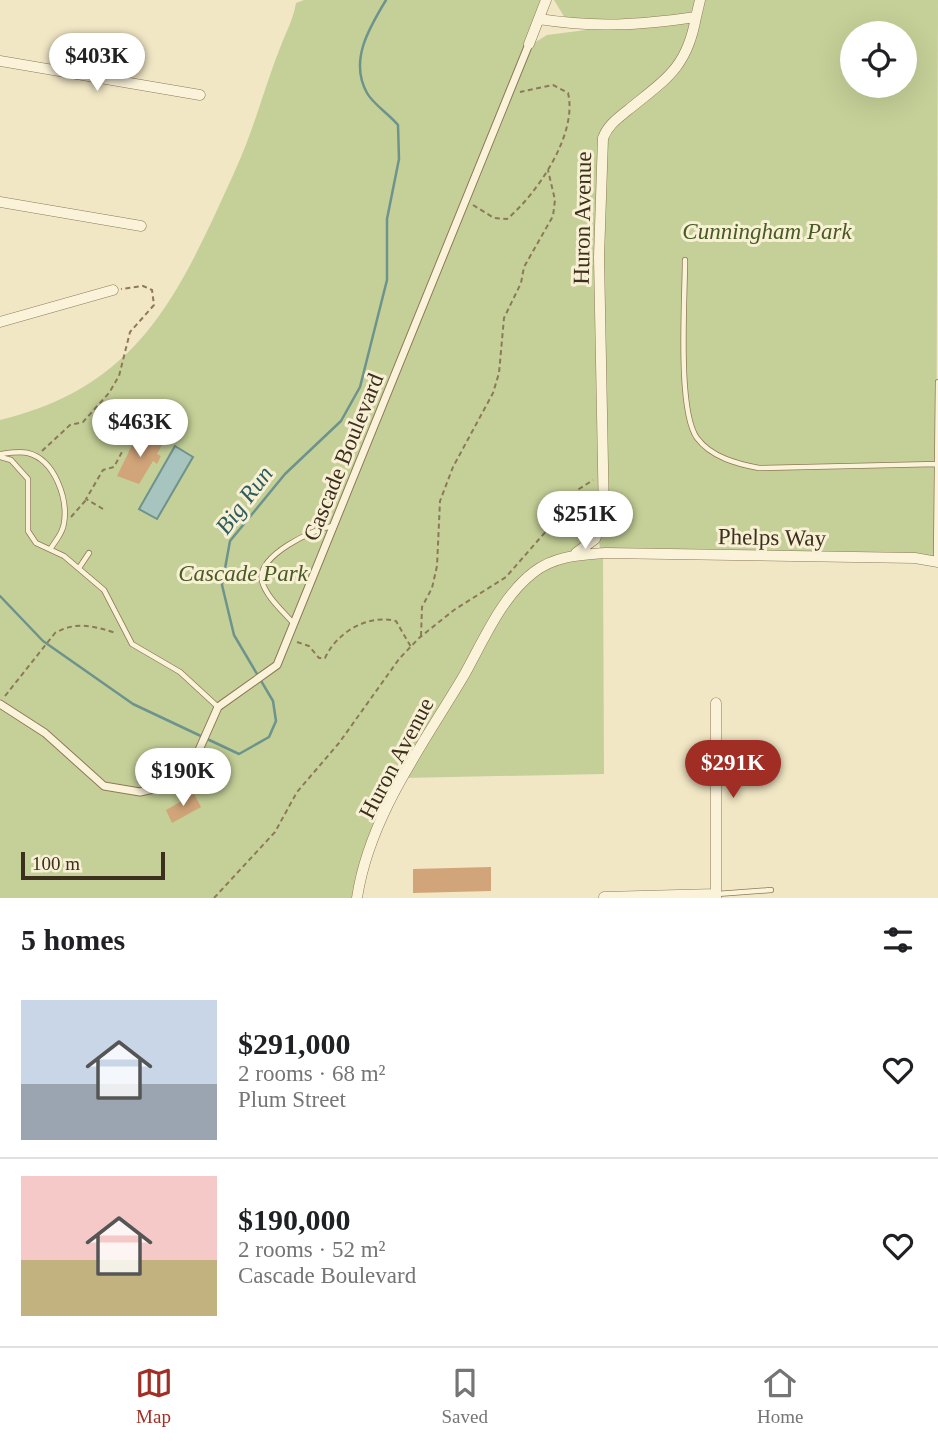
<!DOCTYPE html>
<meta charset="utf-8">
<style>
body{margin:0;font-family:Georgia,serif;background:#f2f2f2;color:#202124;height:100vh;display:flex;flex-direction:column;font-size:26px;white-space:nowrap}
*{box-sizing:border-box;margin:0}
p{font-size:23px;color:#757577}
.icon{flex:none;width:38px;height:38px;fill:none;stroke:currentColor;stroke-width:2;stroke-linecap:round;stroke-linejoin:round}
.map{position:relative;height:898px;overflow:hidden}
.sheet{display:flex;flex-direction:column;background:#fff;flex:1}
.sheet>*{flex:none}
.buttons{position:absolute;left:840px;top:21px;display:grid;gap:14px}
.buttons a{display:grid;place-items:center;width:77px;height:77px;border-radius:50%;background:#fff;box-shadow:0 7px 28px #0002;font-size:35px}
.scale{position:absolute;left:21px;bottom:18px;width:144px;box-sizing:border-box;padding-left:7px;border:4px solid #3d2f1e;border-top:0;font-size:19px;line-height:24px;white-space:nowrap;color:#3d2f1e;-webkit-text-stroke:5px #f8f0d5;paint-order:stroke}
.price{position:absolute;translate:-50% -60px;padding:0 16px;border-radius:24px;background:#fff;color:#222;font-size:23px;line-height:46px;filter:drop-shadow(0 2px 4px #0008)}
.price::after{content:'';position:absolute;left:50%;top:42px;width:21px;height:16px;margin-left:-10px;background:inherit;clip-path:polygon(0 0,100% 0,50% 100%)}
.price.selected{background:#a02e25;color:#fff}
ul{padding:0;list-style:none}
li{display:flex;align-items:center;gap:21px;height:175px;padding:0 21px}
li+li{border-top:2px solid #e0e0e0}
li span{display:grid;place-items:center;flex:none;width:196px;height:140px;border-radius:0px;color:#555}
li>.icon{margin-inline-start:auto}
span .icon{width:84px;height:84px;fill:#fffc;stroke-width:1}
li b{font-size:30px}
h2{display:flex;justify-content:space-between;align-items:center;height:84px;padding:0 21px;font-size:30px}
.dock{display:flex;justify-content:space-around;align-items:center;height:98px;border-top:2px solid #e0e0e0;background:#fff;font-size:19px;color:#757577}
.dock a{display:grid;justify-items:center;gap:4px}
.dock .selected{color:#a02e25}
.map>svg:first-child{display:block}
</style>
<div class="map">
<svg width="938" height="898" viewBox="0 0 938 898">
<rect width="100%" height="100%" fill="#f1e7c5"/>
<!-- green -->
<path fill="#c5d098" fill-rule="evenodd" d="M304 0H546L529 46 547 35 609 27 565 18 554 0H938L936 562 600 549 599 538 571 555 603 556 604 774 403 778 388 806 357 898H0V420C141 386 179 293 234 173 254 130 263 91 280 48 286 32 293 20 296 3ZM852 33H905V86H852Z"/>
<!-- water -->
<path fill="#a7c4be" stroke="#6d938d" stroke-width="2" d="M175 446 193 457 157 519 139 509Z"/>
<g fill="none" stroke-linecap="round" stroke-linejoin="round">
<!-- stream -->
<path stroke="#6d938d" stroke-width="2.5" d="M0 596 43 641 133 704 239 754 269 737 276 721 273 701 234 635 222 585 230 541 285 474 341 421 360 387 387 280V219L399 159 398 125C389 114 373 104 367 93 349 61 369 28 386 0"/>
</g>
<!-- building -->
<path fill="#d1a479" d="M138 433 162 445 157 454 161 456 157 464 153 461 139 484 117 476Z
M194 794 201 807 172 823 166 810Z
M491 867V891L413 893V869Z"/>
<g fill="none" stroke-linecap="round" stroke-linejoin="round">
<!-- service casing -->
<g stroke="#8d7959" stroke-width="6">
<path id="service" d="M685 260C685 298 677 410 697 438 711 457 737 464 759 468L937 464
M0 454C8 453 20 451 28 453 55 460 68 499 64 523 63 533 56 540 51 548
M0 457 11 460 28 479V531L36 543 64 556 104 590 132 644 180 672 218 707
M936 560 938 382
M79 568 89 553
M294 624C284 612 266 597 262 581 256 556 314 528 334 526
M717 894 771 890"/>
</g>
<!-- pedestrian casing -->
<g stroke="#8d7959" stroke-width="9">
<path id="pedestrian" d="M0 704 45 733 104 786 140 792 158 788 185 773 195 759 218 707 277 665 529 44"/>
</g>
<!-- minor casing -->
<g stroke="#8d7959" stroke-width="11">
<path id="minor" d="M696 17 700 0
M539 19C596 28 640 25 696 17 687 68 666 79 628 110 617 119 608 125 603 138L599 257 604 518 595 539 576 553
M529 44 546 0
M0 61 200 95
M0 202 141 226
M0 322 113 290
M716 703V898
M604 897 716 894
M357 898C369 817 422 746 463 677 483 642 501 597 534 572 555 556 579 555 605 553L915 558 938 562"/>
</g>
<!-- path -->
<path stroke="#8d7959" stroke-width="2" stroke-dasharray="5 3.5" stroke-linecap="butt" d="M473 205 494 218 507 219C537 194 578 134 568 93L553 85 520 92
M42 451 70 425 83 422 109 393 119 376 130 332 154 305 152 290 143 286 121 289
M103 509 86 499 103 470 114 467 123 450
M71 517 86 500
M421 636 422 607 432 588 437 566 440 501 453 467 493 393 499 373 504 318 521 283 524 267 553 216 555 200 548 170
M297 642 309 646 319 658H325C337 632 368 614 396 621L411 647
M5 696 55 633C76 621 94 626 116 633
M214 898 275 832 297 792 339 743 399 659 419 638 454 610 506 577 562 513 579 489 593 480"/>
<!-- service -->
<use href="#service" stroke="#fbf3d9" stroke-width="4.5"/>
<!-- pedestrian -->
<use href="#pedestrian" stroke="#fbf3d9" stroke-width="7"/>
<!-- minor -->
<use href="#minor" stroke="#fbf3d9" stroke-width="10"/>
</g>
<g text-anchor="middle" stroke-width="6" stroke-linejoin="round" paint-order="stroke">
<!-- street labels -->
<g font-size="23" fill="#3d2f1e" stroke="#f8f0d5">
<text transform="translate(582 218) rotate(-89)" y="8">Huron Avenue</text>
<text transform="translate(343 457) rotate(-68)" y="8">Cascade Boulevard</text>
<text transform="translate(772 537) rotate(1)" y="8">Phelps Way</text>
<text transform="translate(396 758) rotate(-62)" y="8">Huron Avenue</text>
</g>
<!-- park labels -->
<g font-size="23" font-style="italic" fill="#495a24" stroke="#f8f0d5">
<text x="767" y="239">Cunningham Park</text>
<text x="243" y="581">Cascade Park</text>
</g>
<!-- water labels -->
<g font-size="24" font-style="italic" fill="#2d5d5d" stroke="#f8f0d5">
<text transform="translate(244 500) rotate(-53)" y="8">Big Run</text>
</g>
</g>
</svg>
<div class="buttons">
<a><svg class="icon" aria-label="locate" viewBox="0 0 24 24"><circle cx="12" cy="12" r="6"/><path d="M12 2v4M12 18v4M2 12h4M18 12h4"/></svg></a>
</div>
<div class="scale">100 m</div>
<b class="price" style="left:97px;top:93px">$403K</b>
<b class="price" style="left:140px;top:459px">$463K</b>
<b class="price" style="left:585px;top:551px">$251K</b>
<b class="price selected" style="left:733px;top:800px">$291K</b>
<b class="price" style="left:183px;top:808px">$190K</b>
</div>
<section class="sheet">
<h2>5 homes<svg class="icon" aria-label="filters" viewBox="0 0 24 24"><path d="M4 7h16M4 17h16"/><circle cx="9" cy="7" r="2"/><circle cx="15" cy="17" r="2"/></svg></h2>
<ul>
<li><span style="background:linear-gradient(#c9d6e8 60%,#9aa5b1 0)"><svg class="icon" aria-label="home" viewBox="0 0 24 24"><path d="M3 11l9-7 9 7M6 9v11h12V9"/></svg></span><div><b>$291,000</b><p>2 rooms · 68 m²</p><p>Plum Street</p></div><svg class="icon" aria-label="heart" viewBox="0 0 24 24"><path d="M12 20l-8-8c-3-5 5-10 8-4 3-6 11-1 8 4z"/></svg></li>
<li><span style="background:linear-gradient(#f6c9c9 60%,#c2b280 0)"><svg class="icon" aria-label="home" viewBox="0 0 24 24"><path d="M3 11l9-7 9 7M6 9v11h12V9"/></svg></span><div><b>$190,000</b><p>2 rooms · 52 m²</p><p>Cascade Boulevard</p></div><svg class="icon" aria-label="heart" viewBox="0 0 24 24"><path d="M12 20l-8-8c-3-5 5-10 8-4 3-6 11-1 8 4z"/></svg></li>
</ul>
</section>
<nav class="dock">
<a class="selected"><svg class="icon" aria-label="map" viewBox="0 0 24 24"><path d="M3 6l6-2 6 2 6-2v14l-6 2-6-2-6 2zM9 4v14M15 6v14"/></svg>Map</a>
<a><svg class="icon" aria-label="saved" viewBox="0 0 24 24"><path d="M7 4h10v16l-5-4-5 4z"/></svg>Saved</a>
<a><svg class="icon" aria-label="home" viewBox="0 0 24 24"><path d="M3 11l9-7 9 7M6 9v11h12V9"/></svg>Home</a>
</nav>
